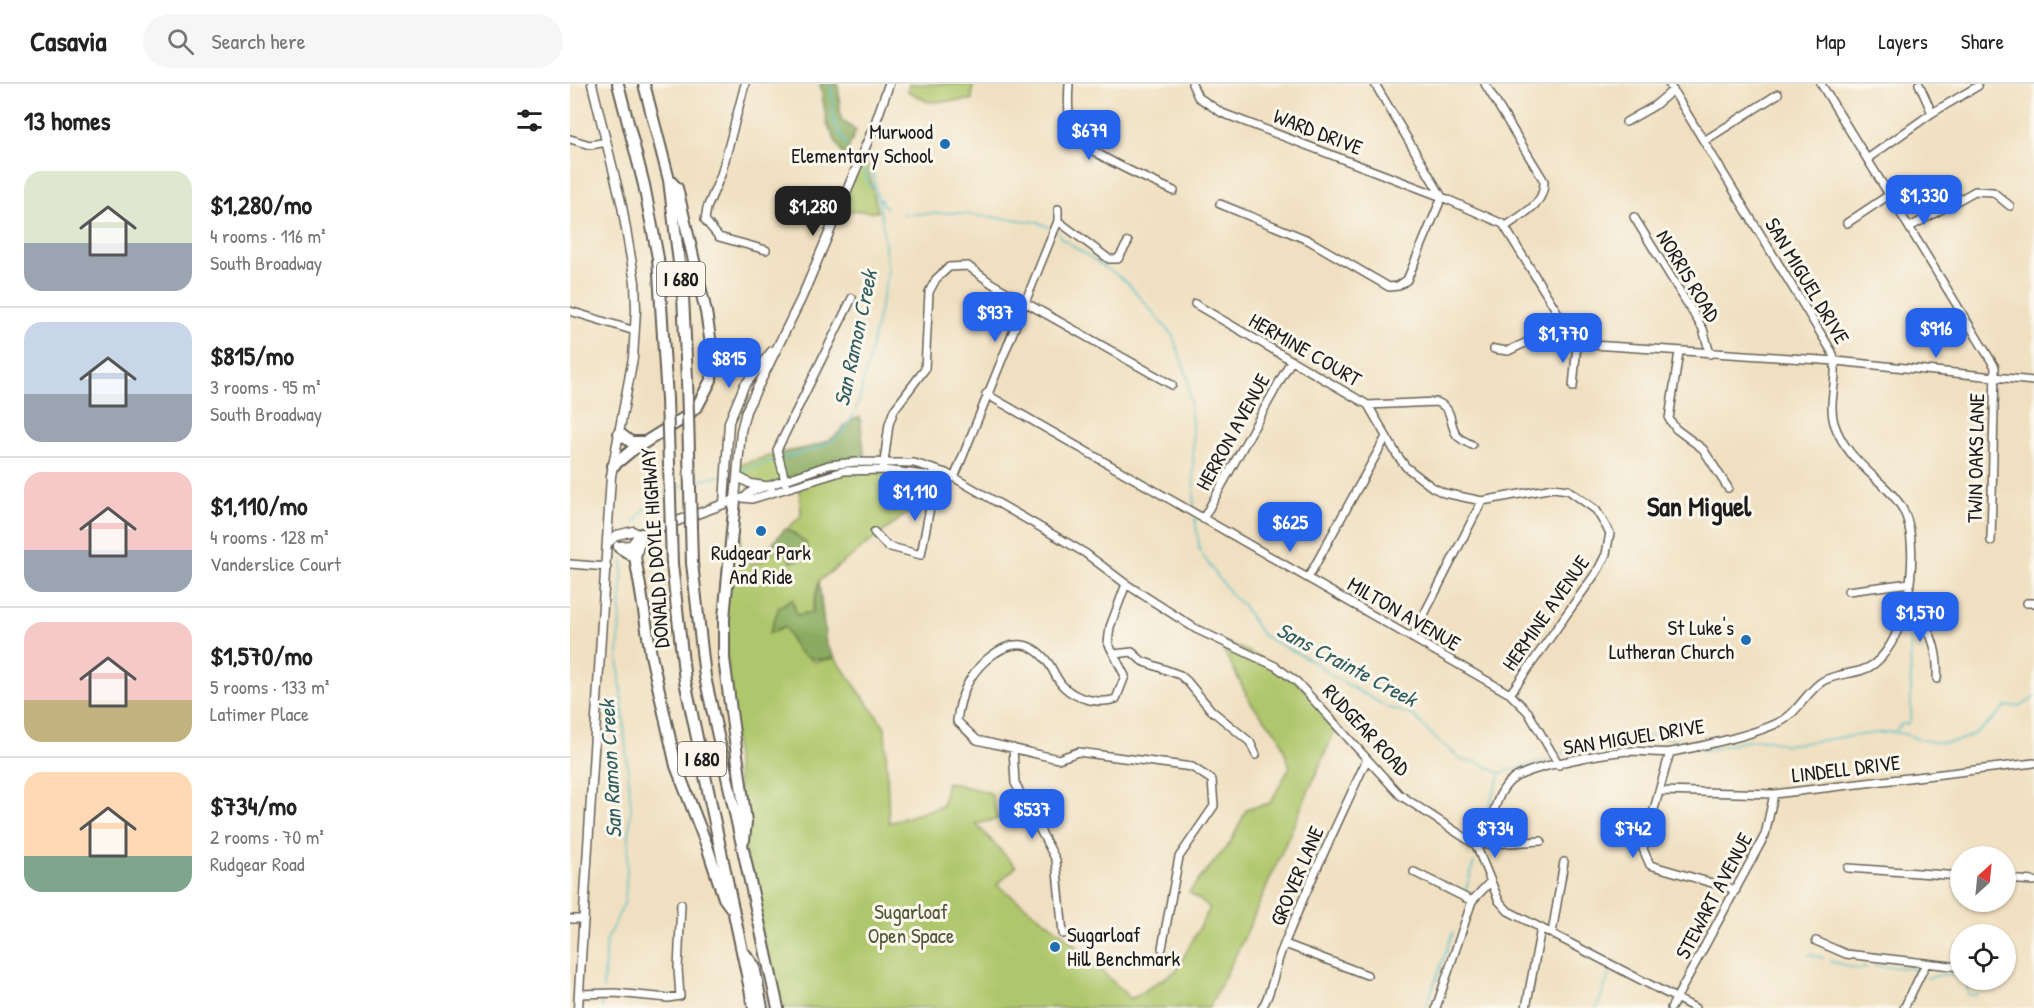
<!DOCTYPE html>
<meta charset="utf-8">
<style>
body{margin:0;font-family:"Patrick Hand",sans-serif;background:#f6f6f6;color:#222;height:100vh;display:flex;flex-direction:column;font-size:22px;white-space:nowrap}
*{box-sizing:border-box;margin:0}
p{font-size:20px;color:#767676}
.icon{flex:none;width:33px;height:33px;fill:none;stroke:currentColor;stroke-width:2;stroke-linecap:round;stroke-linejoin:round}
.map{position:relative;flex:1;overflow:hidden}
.side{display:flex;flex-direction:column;background:#fff;width:570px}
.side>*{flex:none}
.needle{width:39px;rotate:27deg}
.buttons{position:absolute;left:1380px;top:762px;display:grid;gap:12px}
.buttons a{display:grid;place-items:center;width:66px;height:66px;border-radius:50%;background:#fff;box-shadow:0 2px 4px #0004;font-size:30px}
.price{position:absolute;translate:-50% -51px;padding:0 14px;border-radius:12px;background:#2563eb;color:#fff;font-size:20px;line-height:39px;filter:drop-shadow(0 2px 3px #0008)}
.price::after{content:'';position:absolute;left:50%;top:36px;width:18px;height:14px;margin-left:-9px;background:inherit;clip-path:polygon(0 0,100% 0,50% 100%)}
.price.selected{background:#222;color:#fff}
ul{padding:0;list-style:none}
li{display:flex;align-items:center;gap:18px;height:150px;padding:0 24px}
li+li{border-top:2px solid #e0e0e0}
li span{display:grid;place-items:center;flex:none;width:168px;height:120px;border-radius:18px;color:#555}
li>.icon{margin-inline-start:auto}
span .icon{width:72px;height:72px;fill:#fffc;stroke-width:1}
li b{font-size:26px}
h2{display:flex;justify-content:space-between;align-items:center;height:72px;padding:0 24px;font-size:26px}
header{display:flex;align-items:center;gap:36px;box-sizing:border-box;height:84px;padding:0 30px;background:#fff;border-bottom:2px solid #e0e0e0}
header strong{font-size:28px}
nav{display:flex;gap:33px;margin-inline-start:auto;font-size:21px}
.search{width:420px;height:54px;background:#f6f6f6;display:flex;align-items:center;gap:15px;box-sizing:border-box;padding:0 21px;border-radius:33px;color:#767676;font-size:22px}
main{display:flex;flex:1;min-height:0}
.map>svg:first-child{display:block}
</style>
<header>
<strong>Casavia</strong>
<div class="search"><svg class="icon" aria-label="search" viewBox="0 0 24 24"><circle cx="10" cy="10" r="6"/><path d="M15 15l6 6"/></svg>Search here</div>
<nav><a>Map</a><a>Layers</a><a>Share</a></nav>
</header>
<main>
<section class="side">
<h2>13 homes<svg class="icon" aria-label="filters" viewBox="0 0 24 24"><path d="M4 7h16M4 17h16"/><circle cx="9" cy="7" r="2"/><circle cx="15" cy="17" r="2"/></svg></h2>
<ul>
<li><span style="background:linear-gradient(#dfe7d0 60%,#9aa5b1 0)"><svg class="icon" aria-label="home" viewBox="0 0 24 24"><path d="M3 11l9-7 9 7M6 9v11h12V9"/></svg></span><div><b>$1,280/mo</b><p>4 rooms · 116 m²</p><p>South Broadway</p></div></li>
<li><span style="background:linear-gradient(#c9d6e8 60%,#9aa5b1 0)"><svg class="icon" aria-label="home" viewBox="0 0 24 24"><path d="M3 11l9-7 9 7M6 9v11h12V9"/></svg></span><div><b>$815/mo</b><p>3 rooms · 95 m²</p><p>South Broadway</p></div></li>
<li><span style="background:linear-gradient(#f6c9c9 65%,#9aa5b1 0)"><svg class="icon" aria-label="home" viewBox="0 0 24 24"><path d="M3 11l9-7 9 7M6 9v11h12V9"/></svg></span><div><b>$1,110/mo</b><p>4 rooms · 128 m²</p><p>Vanderslice Court</p></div></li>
<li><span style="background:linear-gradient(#f6c9c9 65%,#c2b280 0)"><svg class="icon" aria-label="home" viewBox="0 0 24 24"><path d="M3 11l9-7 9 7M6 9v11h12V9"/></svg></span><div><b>$1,570/mo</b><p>5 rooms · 133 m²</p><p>Latimer Place</p></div></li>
<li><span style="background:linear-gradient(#ffd9b3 70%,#7fa58c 0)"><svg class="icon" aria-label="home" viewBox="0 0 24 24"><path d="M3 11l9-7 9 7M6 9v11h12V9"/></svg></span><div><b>$734/mo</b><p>2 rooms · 70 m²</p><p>Rudgear Road</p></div></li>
</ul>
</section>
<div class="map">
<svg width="1464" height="924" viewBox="0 0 1464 924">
<rect width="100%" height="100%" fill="#fbf7ec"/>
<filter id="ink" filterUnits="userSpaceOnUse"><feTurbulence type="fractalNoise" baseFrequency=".0167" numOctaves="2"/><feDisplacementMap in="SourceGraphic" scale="12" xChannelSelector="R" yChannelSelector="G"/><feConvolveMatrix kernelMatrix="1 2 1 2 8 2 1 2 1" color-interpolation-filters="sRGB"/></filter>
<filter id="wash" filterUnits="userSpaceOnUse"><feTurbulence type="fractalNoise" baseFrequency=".008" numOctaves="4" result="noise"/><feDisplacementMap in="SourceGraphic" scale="24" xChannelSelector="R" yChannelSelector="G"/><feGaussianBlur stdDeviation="1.35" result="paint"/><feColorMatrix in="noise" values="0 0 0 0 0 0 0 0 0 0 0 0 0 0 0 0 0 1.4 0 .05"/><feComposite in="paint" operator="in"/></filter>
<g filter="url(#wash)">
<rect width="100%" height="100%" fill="#f0e0c1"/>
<!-- green -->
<path fill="#afc76c" stroke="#667244" stroke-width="1.5" d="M339 0H403L402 16 358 18 338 7Z
M291 73 297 80 308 128 269 126Z
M206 370 215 396 201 403 168 393V381Z
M274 387 344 389 369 405 249 497 242 528 227 531 222 515 200 549 215 542 221 557 244 578 265 574 315 643 319 739 372 722 377 698 421 709 428 735 406 740 446 783 427 801 493 850 561 915 606 887 640 824 619 808 660 759 677 725 700 719 720 683 709 652 681 619 648 555 681 569 727 598 767 642 676 850 639 924H208L173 759 154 534 165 416 172 425 170 476 182 480 199 474 201 465 215 464 221 478 226 450 217 445 231 432 230 408 225 402Z"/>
<!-- forest -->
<path fill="#8bac60" stroke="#54643e" stroke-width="1.5" d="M250 0H268L271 35 286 47 274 74 257 40Z
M290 333 295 377 259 381 215 396 206 370C224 366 245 364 261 355 273 348 275 336 290 333Z
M217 445 236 459 239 473 221 478 215 464 201 465 199 474 191 473 214 446Z
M249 497 256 561 265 574C234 579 226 571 215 542L199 550 209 523 222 515 227 531 242 528Z"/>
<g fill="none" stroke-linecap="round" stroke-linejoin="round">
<!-- stream -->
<path stroke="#4fbec5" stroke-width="1.5" d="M261 0 264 38 276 60
M292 84 300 103H305
M310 115 316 124
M332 130 385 129 468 138 480 144
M488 148 491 154 557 198 603 252 618 295 623 353 624 423
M213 374C253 363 275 360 289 317L318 189 312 135 301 79
M172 386 208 375
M126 398 153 391
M103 405 115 401
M625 435 630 468 662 512 672 520 692 551 744 578 764 593 817 623 844 632 867 656 894 677 907 678 930 689 980 676
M65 438 81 417 96 409
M1343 521 1346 515 1360 512
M1326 646 1332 640H1338L1341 634 1340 530
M1132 667C1158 663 1191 648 1215 661 1251 657 1286 650 1321 648 1331 647 1342 654 1352 656 1390 665 1411 649 1436 622 1446 624 1458 621 1464 612
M989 671 1036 654 1047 657 1067 651 1093 652 1109 657
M913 738 930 691
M895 809 904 778
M1239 870 1253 874
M1260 877 1288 885 1297 884
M1304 882 1340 884 1347 888
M1357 894 1375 890 1390 893
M1396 896 1398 911H1407
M33 905 36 858 55 817 61 722 48 572 53 476
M856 923 883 848
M32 924V913
M1027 924 1040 888"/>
</g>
</g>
<g filter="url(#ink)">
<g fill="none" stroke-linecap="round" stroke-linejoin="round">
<!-- minor casing -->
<g stroke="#666156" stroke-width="10">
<path id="minor" d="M175 0 151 91 137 124 135 136 149 153 196 166
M499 0C498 16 497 37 506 51 517 70 582 97 604 107
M622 0 628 13 652 29 872 113 837 196 828 202 819 203 738 156 650 120
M805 0 872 113 933 140 1007 260
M915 0 974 97C975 121 952 130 935 143
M1251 0 1425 283 1421 457
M1349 0 1362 29
M1056 38 1084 22 1103 6
M0 55 20 61 37 58
M1134 57 1208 10
M1297 75 1362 29 1408 2
M1064 133 1133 245 1140 270
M488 137 539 175H548L558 158
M1277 139 1319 111
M1340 143 1405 107 1423 108 1440 122
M625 220 798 321 827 371 836 383 862 403 874 409 912 417 983 404 998 406 1026 426 1040 449 1036 470 1028 486 940 610
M0 227 65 247
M1007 260 1266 277 1464 297
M924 265 938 267 995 240
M1109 268 1099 335 1106 345 1133 365 1158 404
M1003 303 1007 260
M416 310 940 610 958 628 989 681
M798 321 867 318C884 326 878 336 886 350 888 355 897 358 902 361
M313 386 319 340 324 326 355 285 359 208 366 195 379 183 398 182 421 199 602 301
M349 391 362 397 369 405
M384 394 488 137V125
M216 400 207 366 282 214
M175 413 180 408 259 381 286 378 344 379 376 389 515 469 556 500 626 545 705 582 727 598 830 711 906 761 929 817 938 827 1125 924
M172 414 182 415 274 387 313 386 381 394
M633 435 721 277
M304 448 317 462 351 471 360 423 373 394
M0 480 37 483
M738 494 816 353
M556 500 540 543 538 559 555 592 546 615C530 620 507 616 494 603 487 597 484 587 479 580 460 553 438 557 416 576 397 593 390 613 387 637L407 656 488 675 508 668 622 683 642 696 644 722 609 773 592 864
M1278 507 1340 499
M1457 519H1464
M1335 520C1360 537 1369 566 1367 595
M842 554 912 417
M544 570 562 568 572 577 610 591 617 597 641 626 680 658 686 671
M443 664 445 699 486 776 493 850
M1100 668 1073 765 1080 781 1166 806
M1091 707 1204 710 1464 679
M906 761C926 743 921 711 943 695 961 682 1038 668 1061 667 1075 667 1089 670 1102 668 1129 663 1193 649 1215 635 1230 625 1238 606 1253 597 1269 588 1290 591 1304 580 1338 554 1349 473 1337 435 1326 400 1279 385 1264 339 1257 315 1271 290 1262 268L1099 0
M906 761 971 757
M1278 784 1390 792
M844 788 902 817
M1436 795 1464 797
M0 835H14
M982 849 994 778
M1246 857 1276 870 1390 883
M715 860 797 891
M9 910 45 909 98 914 110 912 108 885 111 820
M692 924C703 906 704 887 711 868 737 802 768 739 797 675
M866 924 902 817 920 798
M956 924 971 844
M1101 924 1195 751 1204 710
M1334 924 1356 880"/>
</g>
<!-- major casing -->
<g stroke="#666156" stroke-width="11">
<path id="major" d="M168 393 181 400 201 403
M154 420 159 338 174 302 202 267
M39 458 47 451 63 447 69 451
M48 462 61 461 69 451 165 416 171 347 176 327 232 213 305 40 319 0
M8 924 41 392 63 274 66 226 65 198 52 122 22 0"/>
</g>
<!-- highway casing -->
<g stroke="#666156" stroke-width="14">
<path id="highway" d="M48 0 74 101 88 174 97 315
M74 0 99 96 113 212 117 295
M49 349 61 358H75
M43 382 61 367 117 332 128 321 141 296 142 267 136 228 107 104 99 96
M165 416 154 534V575L176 738 174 756
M71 450 65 473 71 508 81 571 106 682 137 762 154 814 162 825
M49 463 65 473
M122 479 135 593 208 924
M102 480 115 597 184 924
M175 870 184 882 192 924"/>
</g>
<!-- minor -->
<use href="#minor" stroke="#fff" stroke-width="7"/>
<!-- major -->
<use href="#major" stroke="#fff" stroke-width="8"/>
<!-- highway -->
<use href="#highway" stroke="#fff" stroke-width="10"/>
<!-- highway-bridge casing -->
<g stroke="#666156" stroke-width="14" stroke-linecap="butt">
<path id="highway-bridge" d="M117 295 122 479
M97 315 102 480"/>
</g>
<!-- highway-bridge -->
<use href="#highway-bridge" stroke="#fff" stroke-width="10"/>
</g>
</g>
<!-- markers -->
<g fill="#1f6fb2" stroke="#fbf7ec" stroke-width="2">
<circle cx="375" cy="60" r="6"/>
<circle cx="191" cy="447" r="6"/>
<circle cx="1176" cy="556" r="6"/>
<circle cx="485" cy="863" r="6"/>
</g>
<g text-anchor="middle" stroke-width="6" stroke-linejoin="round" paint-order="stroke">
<!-- shield labels -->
<g fill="#fbf7ec" stroke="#5f5e5a" stroke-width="1.5">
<rect x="87" y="178" width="48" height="34" rx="4.5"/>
<rect x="108" y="658" width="48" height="34" rx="4.5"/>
</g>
<g font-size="20" font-weight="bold" fill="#1c1c1c">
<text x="111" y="202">I 680</text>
<text x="132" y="682">I 680</text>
</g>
<!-- poi labels -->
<g font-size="21" fill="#1c1c1c" stroke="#fbf7ec" text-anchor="end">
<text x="363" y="55">Murwood<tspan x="363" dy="24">Elementary School</tspan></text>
<text x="191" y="476" text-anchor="middle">Rudgear Park<tspan x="191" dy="24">And Ride</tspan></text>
<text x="1164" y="551">St Luke's<tspan x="1164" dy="24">Lutheran Church</tspan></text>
<text x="497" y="858" text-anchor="start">Sugarloaf<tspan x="497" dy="24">Hill Benchmark</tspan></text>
</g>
<!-- street labels -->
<g font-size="21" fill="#1c1c1c" stroke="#fbf7ec">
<text transform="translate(748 48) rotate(21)" y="7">WARD DRIVE</text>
<text transform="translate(1118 192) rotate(59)" y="7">NORRIS ROAD</text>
<text transform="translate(1237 197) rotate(59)" y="7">SAN MIGUEL DRIVE</text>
<text transform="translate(735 266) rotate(30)" y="7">HERMINE COURT</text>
<text transform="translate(663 348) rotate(-61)" y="7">HERRON AVENUE</text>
<text transform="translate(1406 374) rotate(-89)" y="7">TWIN OAKS LANE</text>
<text transform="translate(85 464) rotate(-94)" y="7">DONALD D DOYLE HIGHWAY</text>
<text transform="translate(976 529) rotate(-55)" y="7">HERMINE AVENUE</text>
<text transform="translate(834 530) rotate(30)" y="7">MILTON AVENUE</text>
<text transform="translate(796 646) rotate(47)" y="7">RUDGEAR ROAD</text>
<text transform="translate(1064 653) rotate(-9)" y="7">SAN MIGUEL DRIVE</text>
<text transform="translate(1276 685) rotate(-7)" y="7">LINDELL DRIVE</text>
<text transform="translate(727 792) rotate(-67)" y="7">GROVER LANE</text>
<text transform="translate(1144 812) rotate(-62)" y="7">STEWART AVENUE</text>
</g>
<!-- park labels -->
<g font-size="21" fill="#4f5838" stroke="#fbf7ec">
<text x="341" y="835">Sugarloaf<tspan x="341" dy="24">Open Space</tspan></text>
</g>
<!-- water labels -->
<g font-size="22" font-style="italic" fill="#305d60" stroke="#fbf7ec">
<text transform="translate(285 254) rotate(-78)" y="8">San Ramon Creek</text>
<text transform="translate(777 580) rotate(28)" y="8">Sans Crainte Creek</text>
<text transform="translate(40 685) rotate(-93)" y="8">San Ramon Creek</text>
</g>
<!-- district labels -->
<g font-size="27" font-weight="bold" fill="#1c1c1c" stroke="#fbf7ec">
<text x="1129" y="432">San Miguel</text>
</g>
</g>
</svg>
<div class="buttons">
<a><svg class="needle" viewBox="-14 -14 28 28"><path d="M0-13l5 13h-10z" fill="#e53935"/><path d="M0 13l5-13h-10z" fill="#767676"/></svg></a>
<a><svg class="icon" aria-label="locate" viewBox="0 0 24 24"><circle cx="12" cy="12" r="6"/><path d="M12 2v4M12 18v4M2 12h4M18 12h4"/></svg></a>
</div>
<b class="price" style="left:519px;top:77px">$679</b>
<b class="price" style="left:1354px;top:142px">$1,330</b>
<b class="price selected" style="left:243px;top:153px">$1,280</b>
<b class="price" style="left:425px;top:259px">$937</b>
<b class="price" style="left:1366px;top:275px">$916</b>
<b class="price" style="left:993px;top:280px">$1,770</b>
<b class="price" style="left:159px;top:305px">$815</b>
<b class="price" style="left:345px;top:438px">$1,110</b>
<b class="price" style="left:720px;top:469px">$625</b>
<b class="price" style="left:1350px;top:559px">$1,570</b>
<b class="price" style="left:462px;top:756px">$537</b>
<b class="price" style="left:925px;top:775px">$734</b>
<b class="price" style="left:1063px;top:775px">$742</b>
</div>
</main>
